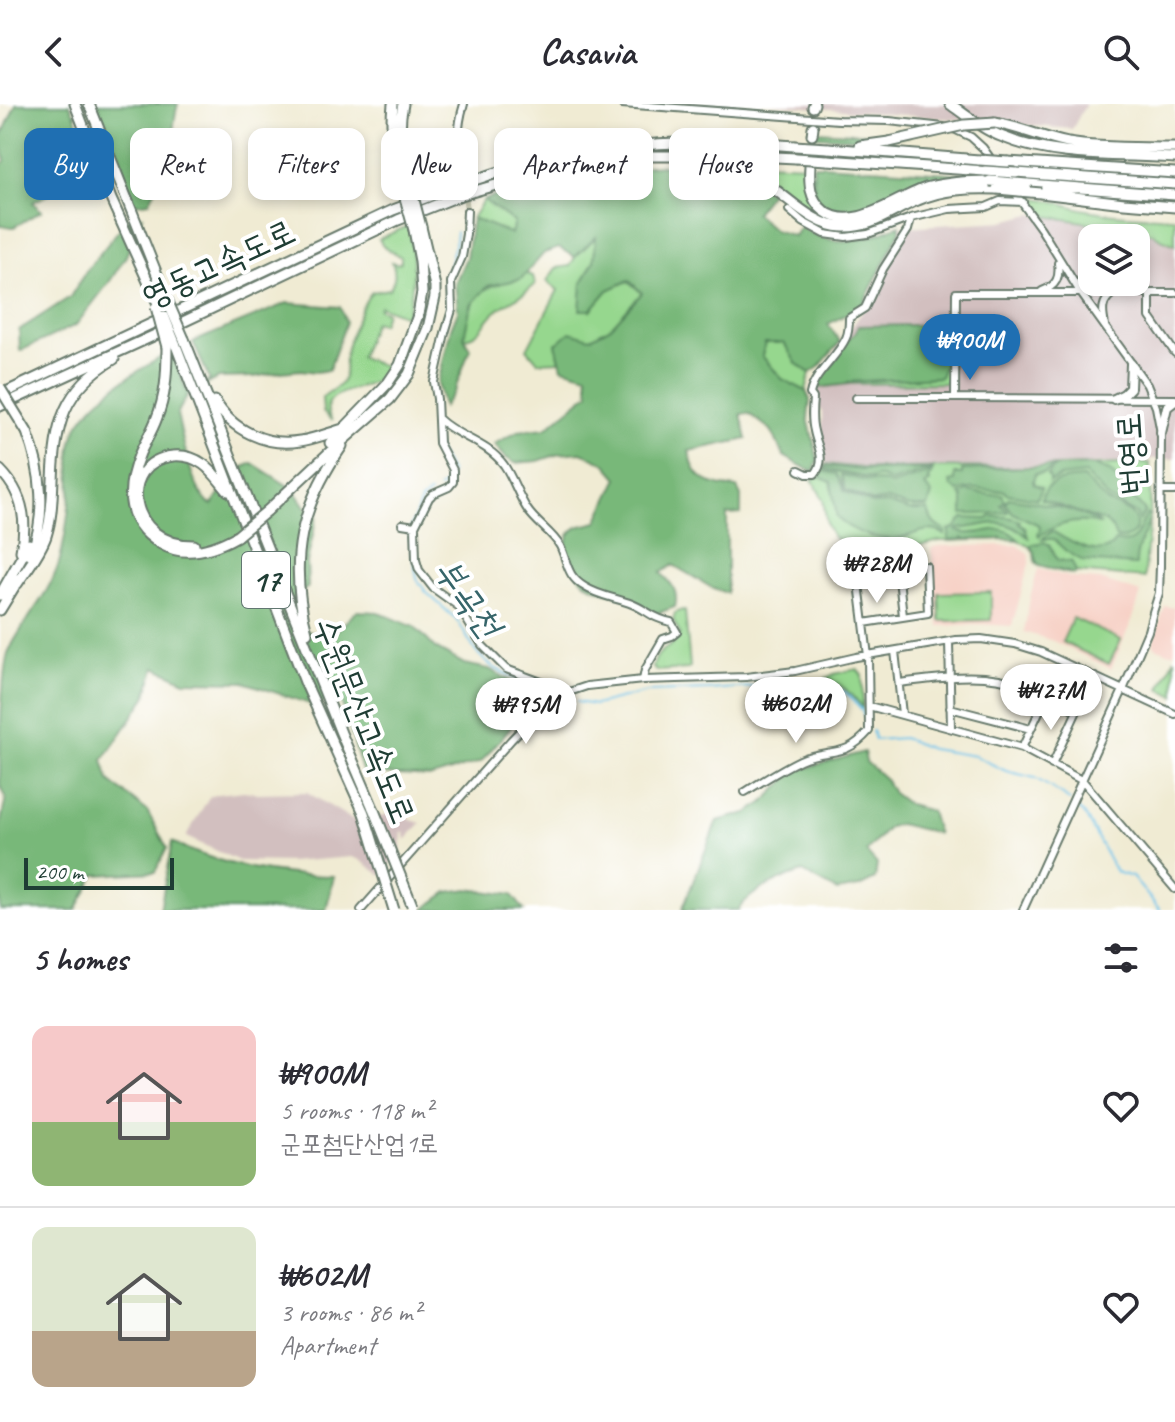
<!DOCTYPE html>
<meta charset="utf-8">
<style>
body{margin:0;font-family:Caveat,"Poor Story",sans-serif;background:#f2f2f3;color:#2b2b33;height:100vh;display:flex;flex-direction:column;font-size:30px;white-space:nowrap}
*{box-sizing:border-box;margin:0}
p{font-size:26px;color:#7c7c81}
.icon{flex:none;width:44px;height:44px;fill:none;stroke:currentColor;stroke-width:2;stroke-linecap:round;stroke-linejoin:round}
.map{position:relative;height:806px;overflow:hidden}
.details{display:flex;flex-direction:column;background:#fff;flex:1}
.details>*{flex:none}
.guide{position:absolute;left:24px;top:24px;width:1128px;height:72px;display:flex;gap:16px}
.fabs{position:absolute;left:1078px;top:120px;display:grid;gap:16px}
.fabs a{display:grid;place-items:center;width:72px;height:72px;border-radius:16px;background:#fff;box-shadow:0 4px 12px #0003;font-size:40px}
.scale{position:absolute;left:24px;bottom:20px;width:150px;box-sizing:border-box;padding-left:8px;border:4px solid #1f3d34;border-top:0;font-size:22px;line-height:28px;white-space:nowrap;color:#1f3d34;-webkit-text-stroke:6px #fff;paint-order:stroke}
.price{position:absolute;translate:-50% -68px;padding:0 18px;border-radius:28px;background:#fff;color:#222;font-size:26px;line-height:52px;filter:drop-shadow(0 2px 4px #0008)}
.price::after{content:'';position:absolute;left:50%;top:48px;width:24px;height:18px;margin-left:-12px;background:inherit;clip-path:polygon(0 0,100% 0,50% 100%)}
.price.selected{background:#1f6fb2;color:#fff}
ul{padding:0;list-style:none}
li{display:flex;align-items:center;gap:24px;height:200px;padding:0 32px}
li+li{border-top:2px solid #e1e1e2}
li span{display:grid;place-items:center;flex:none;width:224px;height:160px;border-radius:16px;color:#555}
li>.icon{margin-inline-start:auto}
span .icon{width:96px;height:96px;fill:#fffc;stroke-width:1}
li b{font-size:34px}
h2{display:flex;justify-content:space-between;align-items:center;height:96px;padding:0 32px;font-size:34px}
.chip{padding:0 28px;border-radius:16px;background:#fff;box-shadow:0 4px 12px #0003;font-size:28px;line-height:72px}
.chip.selected{background:#1f6fb2;color:#fff}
header{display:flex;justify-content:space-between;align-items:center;height:104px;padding:0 32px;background:#fff;font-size:36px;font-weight:800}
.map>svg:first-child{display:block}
</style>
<header><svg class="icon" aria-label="back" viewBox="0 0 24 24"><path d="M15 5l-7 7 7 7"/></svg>Casavia<svg class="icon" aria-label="search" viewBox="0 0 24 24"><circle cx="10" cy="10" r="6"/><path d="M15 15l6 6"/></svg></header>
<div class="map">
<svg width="1175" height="806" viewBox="0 0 1175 806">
<rect width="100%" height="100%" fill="#fff"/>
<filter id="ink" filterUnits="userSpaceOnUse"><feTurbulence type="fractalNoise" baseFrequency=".0125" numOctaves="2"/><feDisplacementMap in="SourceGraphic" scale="16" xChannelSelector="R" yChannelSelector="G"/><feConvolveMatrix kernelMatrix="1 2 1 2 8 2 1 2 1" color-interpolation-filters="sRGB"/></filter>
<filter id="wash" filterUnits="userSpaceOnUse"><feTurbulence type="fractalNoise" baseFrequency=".006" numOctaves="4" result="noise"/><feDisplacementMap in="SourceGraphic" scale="32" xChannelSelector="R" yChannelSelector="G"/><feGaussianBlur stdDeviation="1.8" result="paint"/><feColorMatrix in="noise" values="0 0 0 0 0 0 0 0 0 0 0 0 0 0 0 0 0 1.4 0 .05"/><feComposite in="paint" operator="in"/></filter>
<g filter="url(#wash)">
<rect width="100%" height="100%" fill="#f0ebd3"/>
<!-- built -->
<path fill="#f7d1c6" d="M1017 441 1029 450 1030 456 1012 522 978 520 939 522 931 445 942 442Z
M1038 465 1073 474 1100 476 1141 489 1133 514 1111 565 1053 537 1024 528 1030 494Z
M1165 502 1175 504V547L1171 549 1155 543 1153 538Z"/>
<!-- industrial -->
<path fill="#d2bfbf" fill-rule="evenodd" d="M768 0H1086L1072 25Z
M1031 110 1152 129 1159 135 1175 141V355H1151L1146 358 988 363 862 364 826 360 822 340V308L810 290 812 281 865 204 902 123 1005 117ZM1092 134H1136V178H1092Z
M244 687 255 689 307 688 348 713 357 717 398 708 411 716 421 719 406 736 405 730 402 727 401 747 381 771 360 756 352 753 290 758 239 757 186 733 209 693 218 690Z"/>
<!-- green -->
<path fill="#96d78e" stroke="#5a8a61" stroke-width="2" d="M721 57 807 61 833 115 832 118C812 109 797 95 779 82 762 69 741 63 721 57Z
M1032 94C1052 94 1068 103 1087 106 1116 112 1146 112 1175 114V141L1159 134 1152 129 1046 112Z
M484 96 515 119 511 130 472 114Z
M408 122C417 157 414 195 401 229L398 228 406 212 380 202 379 205 386 208 382 220 374 218 360 253 382 262 384 260 389 261C386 268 383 273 377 276 359 287 313 287 332 317L323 308 322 294C328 287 337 285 342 278 347 270 344 261 345 252 348 237 362 198 372 188L389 185C395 177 396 167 392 158L397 160 401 158V153L383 142 379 135Z
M596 132 594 157 582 179 591 206 608 186 628 177 642 189 611 223 591 234 556 239 560 257 538 258 527 245 558 186 547 177 556 164 570 162 575 153Z
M527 170 533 172 535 180C521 195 506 197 493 210 483 220 480 233 463 234 470 206 470 186 502 179 512 177 520 176 527 170Z
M948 226V276L946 279 848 280V278L940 273Z
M765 238 784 239 796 259 810 269 806 287 782 275 762 252Z
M1150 359C1150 376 1151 394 1150 411 1149 432 1145 453 1145 474L1076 468 1070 470 1039 462 1035 457 1034 447 1030 443 1018 436 1011 435 939 437 924 441 860 442 845 440 833 433 827 421 823 395 812 375 819 373 826 360 862 364 1041 363Z
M991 488V516L940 517 939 489Z
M682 506 685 507 690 563 688 565 656 567 653 564C657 541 673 547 680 530L673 516 675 509Z
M1073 514 1121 536 1109 560 1062 538Z
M1175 554V592L1160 585Z
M857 565 862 571 863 604C852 591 842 580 826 574L834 570Z"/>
<!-- forest -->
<path fill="#78b879" stroke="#4c7a56" stroke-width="2" d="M16 0H70L74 10 94 4 93 0H178C173 15 174 30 171 45 167 63 158 81 149 98L134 100 95 4 75 11 81 28H73L39 43 67 81 33 98 41 107 14 123 0 122V62L5 57 1 34Z
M815 27 910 32 868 35 815 32Z
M662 61C700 61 739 69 771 88L755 109 774 126 794 132 800 123C807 126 816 132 824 134 850 142 876 131 900 121V127L862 202 828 220 840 238 819 263 810 269 796 259 784 239H765L762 252 782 275 806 287 810 296 808 314 818 356 814 367 807 365 784 352 771 326 748 309 741 310 747 335 689 347C694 377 709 381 737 384L741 392V410L727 411V489L714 485 673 461 661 469C672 480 679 487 675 503L656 510C647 506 641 501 633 497 618 490 598 488 585 478 571 466 556 435 578 423 583 421 591 420 597 418L618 374 605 359 581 348 559 350 538 357 515 359 505 353 494 340 518 327 546 324 589 289 587 271 562 264 556 240 570 228 591 234 611 223 642 189 629 176 608 186 591 206H580L582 179 594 157 596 133 575 153 559 144 544 149 521 175 488 182 471 201 464 233 470 245 454 288 443 303 438 279 451 224 458 207 455 179 466 154 472 114 511 130 514 118 484 96 530 80 582 68Z
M813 61H823L978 71V73L929 81 860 110 841 111 821 100 815 92Z
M142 112 126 152 110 177 76 221 20 247 19 226 70 193 86 167 126 117Z
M287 199 340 203 346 218 329 266 316 268 301 266 281 268 254 273 219 274 188 290 177 310C182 331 192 391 212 401L235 368 252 359 293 385 311 411 317 412 307 458 308 483 283 504 287 520 310 528 336 527 357 507 378 508 409 521H413L435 544 464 560 489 565 537 592 481 658 432 673 363 669 340 593 313 601 244 578 185 577 155 563 146 593 103 656 109 677 147 707 167 744 155 768 95 771 76 806H0V723L6 693 0 681C0 646 0 579 8 549 22 518 49 492 59 459 64 441 68 412 70 393 73 366 64 341 81 317 103 285 139 267 171 247L187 288 210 276 193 238Z
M917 221 918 225 948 226 947 254 940 273 848 278V280L817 284 815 282 829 265 849 234 855 229 858 222Z
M1093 361 1110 367 1145 407 1139 417 1136 410 1108 394 1085 370 1060 373 1049 378 1050 374 1047 371 1056 362Z
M826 362 861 366 933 365V367H925L891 378C885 374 879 371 872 375L825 365Z
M1053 362 1045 369 1035 370 1033 377 1034 380 1042 384 1037 395 1008 390 1003 386C986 390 973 380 958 388L951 382 950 378 955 377V370H962V366Z
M823 367 837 370 844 387 872 400 888 399 909 406H928C931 417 934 422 945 426V431C929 419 912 433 896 435 877 437 851 427 837 414L831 378 819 373Z
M931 368 932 370 928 374 930 378 925 382 932 390 928 403H909L888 396 873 398 845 386 841 371C850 372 860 376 870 377 879 378 882 375 891 381Z
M1083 374C1090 381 1098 390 1106 396 1114 403 1128 404 1133 412 1143 426 1129 438 1116 434L1112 424 1105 418 1041 395C1048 375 1064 376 1083 374Z
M967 387 991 391 1002 390 1005 396 1001 401 1008 408C993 410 979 410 963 410V394L960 391Z
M1008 394C1036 398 1078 404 1100 420 1096 420 1091 418 1086 418 1070 416 1052 423 1039 432L1038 430 1040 425 1039 421 1013 409 1005 400Z
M1147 410 1150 413C1146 430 1135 443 1136 461H1134L1083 457 1066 447 1053 435H1042L1052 427C1068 437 1102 459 1115 437 1139 444 1137 425 1147 410Z
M991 412C1002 414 1009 411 1020 417L1019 419 1025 423 1028 433C999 409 989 423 958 425L957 427C962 428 966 430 971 429 992 429 999 417 1018 435H1003L1001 433 998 435 965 436 963 434 961 436 949 437V426L955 424 963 414 987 415Z
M1044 438 1049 441 1058 456 1072 458 1076 468 1075 470 1038 461 1034 447 1030 443 1033 440Z
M864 648 866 658 885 675 893 689 909 701 931 707 937 729 899 720 889 723 866 748 877 760 875 775 859 783 837 787 803 768C780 775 751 786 738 806H682L717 717 747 709 763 699 795 667Z
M172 738C219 762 282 772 334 772L326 806H160Z
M468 785 512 791 524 806H423L448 788Z"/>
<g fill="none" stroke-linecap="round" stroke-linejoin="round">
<!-- stream -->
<path stroke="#6cc2e9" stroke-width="2" d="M436 32 449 71
M434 294C422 265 442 238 447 209 448 200 446 193 446 184 447 165 455 147 456 128
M437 341V345L451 370
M439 384 450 377
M430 389 421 397 409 427 417 475 426 488 457 516 476 548 494 564 543 587
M577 598 595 601 647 588 707 586 814 579 833 581 847 590 862 606 865 614
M872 627 875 636 903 634 931 645 975 652 1006 667 1035 674 1063 691 1070 697
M1074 702 1085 711 1116 768 1132 773 1160 806"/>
</g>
</g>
<g filter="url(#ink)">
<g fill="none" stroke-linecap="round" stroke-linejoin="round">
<!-- minor-tunnel -->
<path stroke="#c6c8b3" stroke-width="6" stroke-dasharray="6 3" stroke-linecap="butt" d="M463 69 467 107"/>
<!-- minor casing -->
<g stroke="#687a6c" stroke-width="10">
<path id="minor" d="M622 0 839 16 889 17 944 23 956 26 971 33 983 44 993 58
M999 67 1041 125 1080 188 1147 281 1156 303 1161 329 1160 462 1159 489 1153 508 1148 527 1123 586 1023 806
M463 69C457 47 457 22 464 0
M789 106 803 118 825 130 846 133 868 130 911 114 949 105 986 103 1000 97 1023 98
M467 107 466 130 462 153 451 178 452 206 445 229 434 278 437 295 439 339 453 366V378L449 383 433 390 429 394 415 422 416 456 419 466 433 484 458 502 482 541 506 565 555 583 566 589
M1042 187C1057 182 1060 173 1058 159
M1150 189V213L1175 249
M1175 189H956L955 294 1175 295
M1105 221C1102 207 1101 197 1114 189
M856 294H955
M439 315C459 334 487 338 504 361 513 374 518 391 527 405 536 419 552 428 560 442 568 458 566 472 585 483 599 492 617 494 632 500 647 506 653 515 671 518L677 528 672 532 663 535 645 566 643 576
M799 366 807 370H815C827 355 817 343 814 327 811 316 812 305 813 294L810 290C814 269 837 254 846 234 849 228 849 220 849 214L865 204 883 165 908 126 911 114
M1161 387H1175
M402 420 415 422
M864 519 928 509 926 462 898 465 903 512
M949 538 951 623
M895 547 902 610
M899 579C941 574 984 566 1025 582 1043 588 1060 598 1077 607
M869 602 1022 644 1083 677 1175 785
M950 604 1031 625
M1022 644 1047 591
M1052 661 1077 607 1096 574
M745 688C763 677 781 665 800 656 829 643 844 656 869 627L868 552 856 455
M361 806 511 636 544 602 566 589 587 582 643 576 746 573 795 567 856 553 956 536 981 535 1015 540 1041 548 1175 610"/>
</g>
<!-- major casing -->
<g stroke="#687a6c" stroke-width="12">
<path id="major" d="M1114 295 1124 290 1130 284 1131 260
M1161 329 1167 303 1175 297"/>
</g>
<!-- highway casing -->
<g stroke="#687a6c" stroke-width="13">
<path id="highway" d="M75 0 111 95 159 202
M89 0 168 198
M393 0C390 27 394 50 400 76
M403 0C397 26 402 48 408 73
M950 0C967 12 984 26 1003 33 1057 55 1117 50 1175 54
M813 3 814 0
M995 19C1020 23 1043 34 1068 39 1103 45 1140 43 1175 44
M812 31 813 23
M860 42 889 38
M828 44 979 56
M694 56C714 60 735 63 753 72 784 86 809 122 843 123 873 124 892 106 918 96 943 85 969 84 997 85
M827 56 985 67
M1008 58 1175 69
M810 61C809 79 809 95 824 107 855 130 897 92 929 83 949 78 969 77 990 77
M1016 69 1175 80
M1027 80 1175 91
M1041 89 1124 99 1175 103
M184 235 341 629 373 704
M175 239 305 578 364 709
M167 243C167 269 166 292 156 316 152 327 145 338 140 349 125 385 125 419 161 440 185 454 214 445 237 432
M0 291 393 106C437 90 481 72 526 60 616 37 702 35 794 42
M215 297C231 326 267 343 300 337 315 335 329 329 343 325
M0 302 166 226 398 116 461 91 531 71 646 52H754L796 54
M27 328C42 367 47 411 31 451
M330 339 388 279 400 261 418 211 422 188 420 157 414 126
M0 366C23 389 28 416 21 447
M267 407 333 345 390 295 409 270 428 224 435 193V182L421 123
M194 441C128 442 116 358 173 352 184 351 193 353 203 360 213 367 220 378 228 387
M17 480C27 465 40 449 46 432 52 414 52 394 53 376 55 321 63 285 114 255
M0 491 29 440
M0 506 19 475
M307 529C288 456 300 403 342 342"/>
</g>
<!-- minor -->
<use href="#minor" stroke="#fff" stroke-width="6"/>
<!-- major -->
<use href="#major" stroke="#fff" stroke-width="8"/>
<!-- highway -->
<use href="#highway" stroke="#fff" stroke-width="9"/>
<!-- highway-bridge casing -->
<g stroke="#687a6c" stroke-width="13" stroke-linecap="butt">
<path id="highway-bridge" d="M889 38 964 21 995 19
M794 42 828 44
M796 54 827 56
M979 56 1008 58
M985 67 1016 69
M408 73 421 123
M400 76 414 126
M990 77 1027 80
M997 85 1041 89
M168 198 184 235
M156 203 167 243
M164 212 175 239
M0 284 27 328
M237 432 267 407
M373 704 412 801
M364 709 394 806"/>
</g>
<!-- highway-bridge -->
<use href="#highway-bridge" stroke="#fff" stroke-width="9"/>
</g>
</g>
<g text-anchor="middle" stroke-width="8" stroke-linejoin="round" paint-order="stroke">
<!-- shield labels -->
<rect fill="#fff" stroke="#627771" stroke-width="2" x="242" y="448" width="48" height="56" rx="6"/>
<g font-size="32" font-weight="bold" fill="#1f3d34">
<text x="266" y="487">17</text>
</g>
<!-- street labels -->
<g font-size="34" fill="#1f3d34" stroke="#fff">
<text transform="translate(218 159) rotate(-25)" y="12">영동고속도로</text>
<text transform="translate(1130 350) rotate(-94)" y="12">번영로</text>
<text transform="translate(365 616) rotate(68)" y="12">수원문산고속도로</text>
</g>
<!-- water labels -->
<g font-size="36" font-style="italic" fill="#36656a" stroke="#fff">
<text transform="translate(469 493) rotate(54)" y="13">부곡천</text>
</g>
</g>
</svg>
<div class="fabs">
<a><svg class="icon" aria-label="layers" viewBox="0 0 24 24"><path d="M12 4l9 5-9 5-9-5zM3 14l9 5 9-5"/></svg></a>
</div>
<div class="scale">200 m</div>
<b class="price selected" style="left:970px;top:278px">₩900M</b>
<b class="price" style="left:877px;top:501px">₩728M</b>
<b class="price" style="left:1051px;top:628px">₩427M</b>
<b class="price" style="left:796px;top:641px">₩602M</b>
<b class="price" style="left:526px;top:642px">₩795M</b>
<div class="guide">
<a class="chip selected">Buy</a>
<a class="chip">Rent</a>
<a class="chip">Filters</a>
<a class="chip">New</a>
<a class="chip">Apartment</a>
<a class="chip">House</a>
</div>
</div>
<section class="details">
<h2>5 homes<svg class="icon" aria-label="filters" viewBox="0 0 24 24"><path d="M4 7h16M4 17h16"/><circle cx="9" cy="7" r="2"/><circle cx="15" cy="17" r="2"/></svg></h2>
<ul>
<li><span style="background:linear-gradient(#f6c9c9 60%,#8fb573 0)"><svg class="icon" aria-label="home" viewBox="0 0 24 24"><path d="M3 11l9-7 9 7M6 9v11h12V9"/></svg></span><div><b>₩900M</b><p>5 rooms · 118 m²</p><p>군포첨단산업1로</p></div><svg class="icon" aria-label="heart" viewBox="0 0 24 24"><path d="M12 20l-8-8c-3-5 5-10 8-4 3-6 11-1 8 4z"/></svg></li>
<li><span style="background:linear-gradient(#dfe7d0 65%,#b9a48a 0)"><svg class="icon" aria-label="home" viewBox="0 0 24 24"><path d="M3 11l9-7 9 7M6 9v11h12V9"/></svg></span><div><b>₩602M</b><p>3 rooms · 86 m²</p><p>Apartment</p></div><svg class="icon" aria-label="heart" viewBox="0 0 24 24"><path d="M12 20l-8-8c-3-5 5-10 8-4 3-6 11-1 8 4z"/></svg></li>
</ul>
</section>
